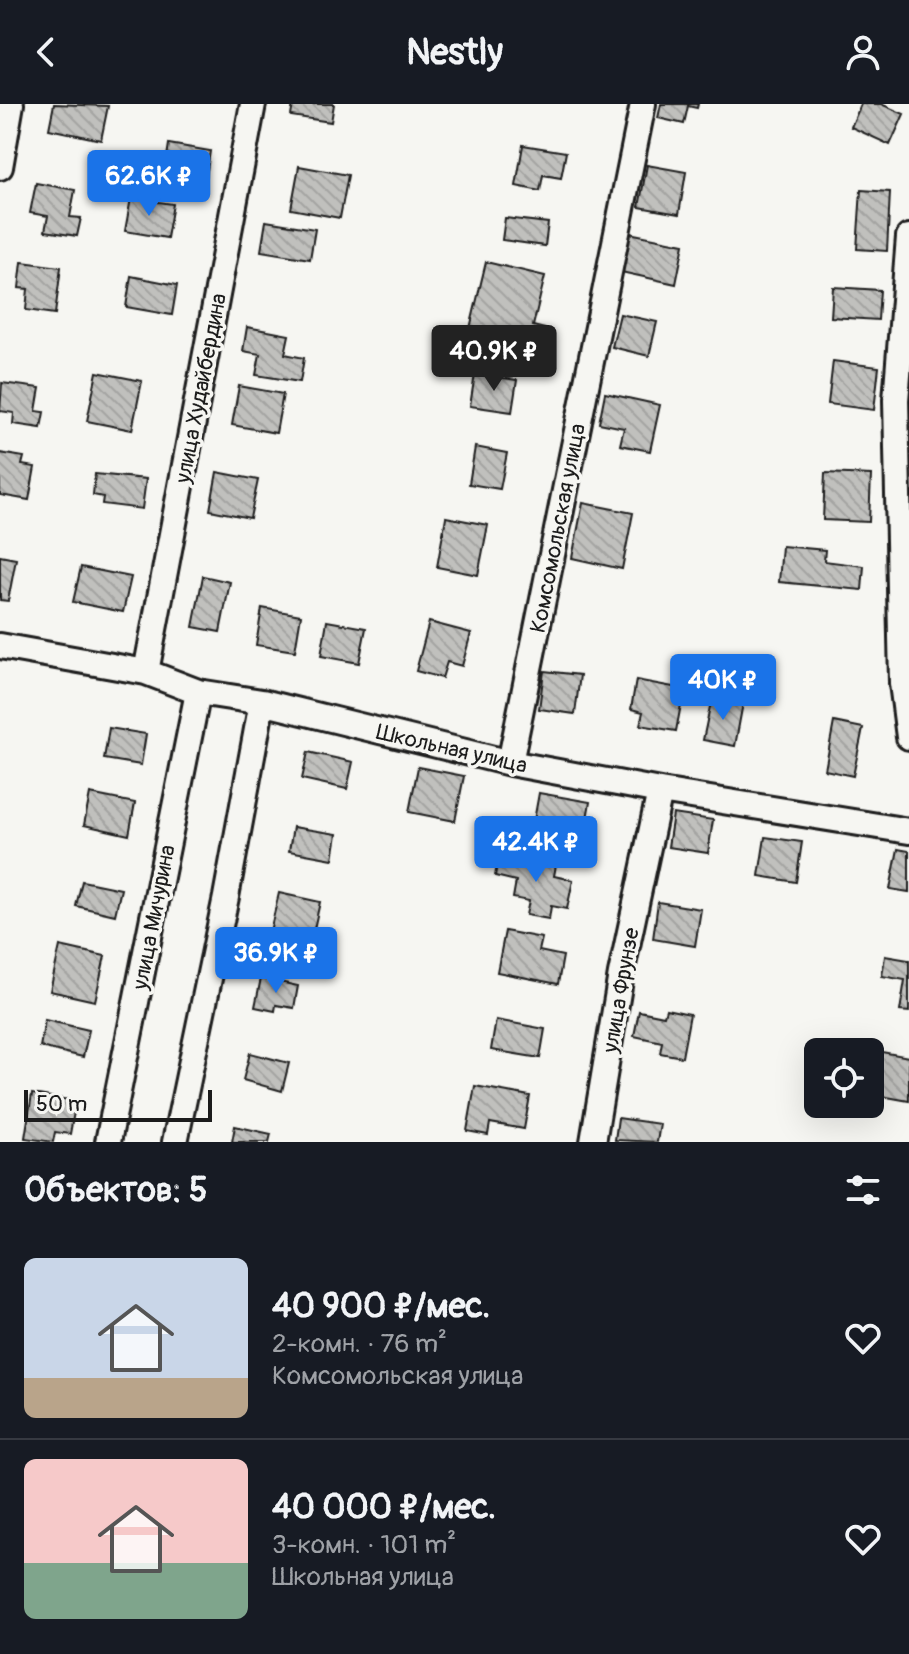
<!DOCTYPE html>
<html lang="ru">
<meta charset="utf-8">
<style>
body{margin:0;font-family:Pangolin,sans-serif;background:#242831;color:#f1f3f6;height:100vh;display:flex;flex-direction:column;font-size:30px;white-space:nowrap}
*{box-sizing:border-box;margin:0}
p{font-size:26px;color:#9ea1a6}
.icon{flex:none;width:44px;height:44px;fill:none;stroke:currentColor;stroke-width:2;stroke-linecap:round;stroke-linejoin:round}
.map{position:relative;height:1038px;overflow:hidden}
.panel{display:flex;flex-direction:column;background:#171b24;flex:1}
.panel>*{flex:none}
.fabs{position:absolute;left:804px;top:934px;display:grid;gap:16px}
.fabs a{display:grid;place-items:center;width:80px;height:80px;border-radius:12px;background:#171b24;box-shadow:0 8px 32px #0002;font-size:40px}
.scale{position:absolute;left:24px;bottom:20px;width:188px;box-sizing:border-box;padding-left:8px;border:4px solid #1c1c1c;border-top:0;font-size:22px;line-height:28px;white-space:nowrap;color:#1c1c1c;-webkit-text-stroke:6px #f6f6f2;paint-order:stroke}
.price{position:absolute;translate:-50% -68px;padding:0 18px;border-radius:8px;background:#1a73e8;color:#fff;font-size:26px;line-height:52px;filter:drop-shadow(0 2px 4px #0008)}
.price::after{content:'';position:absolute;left:50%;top:48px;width:24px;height:18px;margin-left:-12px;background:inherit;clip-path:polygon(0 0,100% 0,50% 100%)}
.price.active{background:#222;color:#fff}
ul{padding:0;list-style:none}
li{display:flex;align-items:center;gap:24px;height:200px;padding:0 24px}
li+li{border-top:2px solid #363941}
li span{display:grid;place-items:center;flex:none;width:224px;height:160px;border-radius:12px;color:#555}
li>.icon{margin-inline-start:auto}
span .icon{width:96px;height:96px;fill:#fffc;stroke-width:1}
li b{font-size:34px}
h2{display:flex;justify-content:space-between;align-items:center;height:96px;padding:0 24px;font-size:34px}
header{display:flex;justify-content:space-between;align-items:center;height:104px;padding:0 24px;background:#171b24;font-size:36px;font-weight:700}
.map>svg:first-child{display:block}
</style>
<header><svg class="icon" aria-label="back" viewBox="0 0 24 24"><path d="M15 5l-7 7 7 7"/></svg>Nestly<svg class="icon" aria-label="person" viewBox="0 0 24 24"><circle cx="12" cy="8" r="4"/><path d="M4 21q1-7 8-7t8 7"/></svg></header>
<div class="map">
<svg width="909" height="1038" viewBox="0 0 909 1038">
<defs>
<pattern id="building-back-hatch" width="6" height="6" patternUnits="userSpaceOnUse" patternTransform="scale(2)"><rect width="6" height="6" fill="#c0c0bd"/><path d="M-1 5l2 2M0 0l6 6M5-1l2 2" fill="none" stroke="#a4a4a2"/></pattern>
</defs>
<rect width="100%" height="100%" fill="#f6f6f2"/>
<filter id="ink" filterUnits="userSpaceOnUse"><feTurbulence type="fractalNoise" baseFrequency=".0125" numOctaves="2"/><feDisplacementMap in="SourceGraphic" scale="16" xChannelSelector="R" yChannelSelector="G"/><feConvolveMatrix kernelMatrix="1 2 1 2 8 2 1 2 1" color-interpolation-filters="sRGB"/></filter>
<g filter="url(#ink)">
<!-- building -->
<path fill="url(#building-back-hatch)" stroke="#1c1c1c" stroke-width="2" d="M54 0 108 2 101 36 49 25Z
M293 0H334L331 18 291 12Z
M661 0H698L697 4 688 2 684 20 658 14Z
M861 0H881L904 10 890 41 851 23Z
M169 40 210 47 203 93 162 86Z
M523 41 566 48 561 74 543 71 540 87 516 82Z
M647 61 686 68 679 110 639 103Z
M299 62 348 71 340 114 291 105Z
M36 79 75 86 70 113 81 114 77 132 45 127 48 112 30 109Z
M861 86 890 88 887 147 857 145Z
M131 94 173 100 167 134 125 127Z
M505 114 548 119 545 142 502 136Z
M266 117 315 125 310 155 261 147Z
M629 129 684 140 676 180 621 168Z
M22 158 61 163 55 210 26 206 28 185 19 184Z
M486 158 545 172 533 222 545 225 537 262 465 245Z
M131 172 177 181 172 211 126 203Z
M833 183 880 186 878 216 831 213Z
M620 210 657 218 649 252 612 243Z
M247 223 289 231 285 250 304 254 300 278 256 271 260 250 243 247Z
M833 257 879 263 874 306 828 300Z
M97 268 142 277 132 326 87 317Z
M475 270 517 276 512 308 470 302Z
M2 279 40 284 36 307 44 308 41 324 13 320 14 309 0 307Z
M239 282 283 290 276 329 232 321Z
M605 289 660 301 650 347 620 341 624 324 599 319Z
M475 343 507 349 500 385 469 380Z
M0 349 24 353 22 361 35 363 29 396 0 391Z
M217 368 258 376 250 414 210 406Z
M825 369 871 371 869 418 823 416Z
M95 370 146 375 142 405 102 400 103 393 93 391Z
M583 399 633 409 622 465 572 454Z
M446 413 488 421 478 471 437 463Z
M782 442 825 446 824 457 864 462 862 486 779 478Z
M0 452 16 455 8 497 0 496Z
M81 463 131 473 123 508 73 498Z
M203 472 230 478 220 528 193 523Z
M262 504 301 511 295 547 256 541Z
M327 517 366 524 359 559 321 552Z
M429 518 471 529 462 562 447 558 442 574 416 567Z
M544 567 580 571 575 610 539 605Z
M636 576 684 585 676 627 640 621 643 608 631 605Z
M712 593 743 599 735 642 703 636Z
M834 618 863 624 853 672 825 666Z
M109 624 146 630 141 661 104 655Z
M308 648 353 658 347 685 302 675Z
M418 663 464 672 455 717 409 708Z
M539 689 590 698 584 731 562 727 560 738 531 733Z
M90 690 135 699 129 731 84 721Z
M673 710 713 716 708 749 668 743Z
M293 723 337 730 333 755 289 747Z
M765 733 802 738 796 778 759 772Z
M898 745 909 747V788L890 785Z
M499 750 556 761 554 772 573 776 567 805 551 802 549 815 526 811 529 797 513 794 516 777 495 772Z
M82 777 121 785 115 811 76 802Z
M279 789 320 798 314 825 325 828 321 847 268 836Z
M658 798 701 805 695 842 653 835Z
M505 827 542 834 539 847 563 852 558 880 497 868Z
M60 842 105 852 95 897 50 887Z
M885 852 909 856V908L900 907 905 876 882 872Z
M261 874 298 882 294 904 276 901 275 907 255 903Z
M666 905 690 910 682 953 660 949 662 938 634 932 639 907 664 912Z
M45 916 89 926 83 953 40 943Z
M496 916 545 925 540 954 491 946Z
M871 946 909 953V997L870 990Z
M250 949 289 959 282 987 243 976Z
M475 982 530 992 524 1025 490 1019 488 1031 467 1027Z
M32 990 76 997 70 1030 55 1028 53 1038 25 1034Z
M618 1014 660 1020 657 1038 615 1036Z
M235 1022 271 1030 269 1038H232Z"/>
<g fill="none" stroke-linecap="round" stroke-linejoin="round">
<!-- minor casing -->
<g stroke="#1c1c1c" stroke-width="30">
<path id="minor" d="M0 63 11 0
M909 133 896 296 902 579 909 633
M0 542 146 568 198 588 262 598 510 659 660 687 909 727
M146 568 253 0
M510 659 643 0
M108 1038 198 588
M175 1038 226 793 262 598
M593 1038 621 870 660 687"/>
</g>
<!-- minor -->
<use href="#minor" stroke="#f6f6f2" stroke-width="24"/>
</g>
</g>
<g text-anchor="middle" stroke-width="7" stroke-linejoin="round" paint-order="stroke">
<!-- street labels -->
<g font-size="22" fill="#1c1c1c" stroke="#f6f6f2">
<text transform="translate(200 284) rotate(-79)" y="8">улица Худайбердина</text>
<text transform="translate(557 424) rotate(-79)" y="8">Комсомольская улица</text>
<text transform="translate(452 644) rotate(13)" y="8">Школьная улица</text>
<text transform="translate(153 813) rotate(-79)" y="8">улица Мичурина</text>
<text transform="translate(620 886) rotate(-80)" y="8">улица Фрунзе</text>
</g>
</g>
</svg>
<div class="fabs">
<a><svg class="icon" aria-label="locate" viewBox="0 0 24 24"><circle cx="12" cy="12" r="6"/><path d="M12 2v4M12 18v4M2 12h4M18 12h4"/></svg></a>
</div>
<div class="scale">50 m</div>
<b class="price" style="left:149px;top:114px">62.6K ₽</b>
<b class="price active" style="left:494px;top:289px">40.9K ₽</b>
<b class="price" style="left:723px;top:618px">40K ₽</b>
<b class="price" style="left:536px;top:780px">42.4K ₽</b>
<b class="price" style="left:276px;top:891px">36.9K ₽</b>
</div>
<section class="panel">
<h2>Объектов: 5<svg class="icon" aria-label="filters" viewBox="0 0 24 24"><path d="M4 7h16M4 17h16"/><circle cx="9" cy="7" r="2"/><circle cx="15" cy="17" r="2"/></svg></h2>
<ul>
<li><span style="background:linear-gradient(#c9d6e8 75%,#b9a48a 0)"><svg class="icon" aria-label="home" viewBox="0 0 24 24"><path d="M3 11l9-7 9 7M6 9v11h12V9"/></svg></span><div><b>40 900 ₽/мес.</b><p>2-комн. · 76 m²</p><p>Комсомольская улица</p></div><svg class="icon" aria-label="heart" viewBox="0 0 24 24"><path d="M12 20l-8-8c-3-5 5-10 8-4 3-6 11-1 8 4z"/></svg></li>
<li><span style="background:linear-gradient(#f6c9c9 65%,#7fa58c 0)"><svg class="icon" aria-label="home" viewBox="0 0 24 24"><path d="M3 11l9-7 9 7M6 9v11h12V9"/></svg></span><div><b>40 000 ₽/мес.</b><p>3-комн. · 101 m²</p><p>Школьная улица</p></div><svg class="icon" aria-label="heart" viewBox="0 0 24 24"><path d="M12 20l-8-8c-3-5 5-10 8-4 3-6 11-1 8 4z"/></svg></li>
</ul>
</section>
